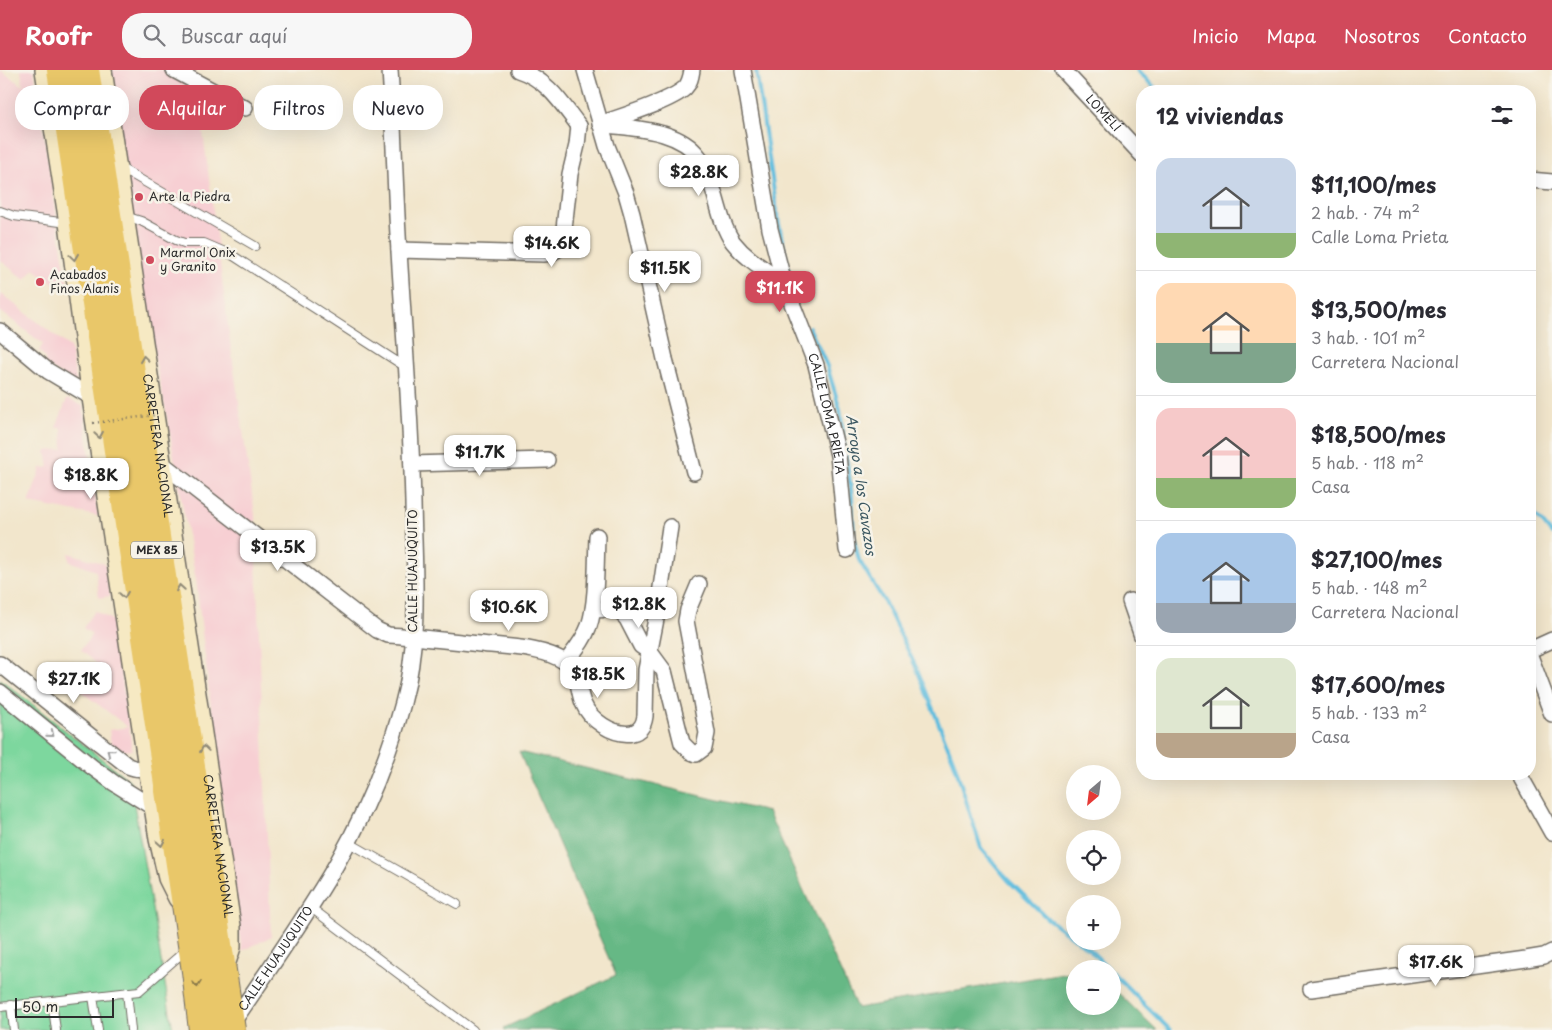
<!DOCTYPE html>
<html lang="es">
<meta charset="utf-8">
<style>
body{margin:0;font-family:"Playpen Sans",sans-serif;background:#f7f7f7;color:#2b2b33;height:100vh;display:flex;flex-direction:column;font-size:19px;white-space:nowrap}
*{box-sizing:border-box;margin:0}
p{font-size:16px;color:#7c7c81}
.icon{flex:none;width:28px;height:28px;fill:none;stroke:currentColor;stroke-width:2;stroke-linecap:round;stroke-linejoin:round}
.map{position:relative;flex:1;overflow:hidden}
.sheet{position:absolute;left:1136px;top:15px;width:400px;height:695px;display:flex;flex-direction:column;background:#fff;border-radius:20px;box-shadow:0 5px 20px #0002}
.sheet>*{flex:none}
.banner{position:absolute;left:15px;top:15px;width:475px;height:45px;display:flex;gap:10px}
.needle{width:32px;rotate:208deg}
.controls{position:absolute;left:1066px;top:695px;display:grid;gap:10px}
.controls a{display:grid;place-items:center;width:55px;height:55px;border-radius:50%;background:#fff;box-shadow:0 5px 20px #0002;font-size:25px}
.scale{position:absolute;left:15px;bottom:12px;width:99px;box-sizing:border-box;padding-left:5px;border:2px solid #2b2b2b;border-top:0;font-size:14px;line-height:18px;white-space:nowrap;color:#2b2b2b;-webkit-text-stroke:4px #f7f3e8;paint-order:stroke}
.price{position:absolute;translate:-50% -42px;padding:0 11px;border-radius:10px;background:#fff;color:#222;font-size:16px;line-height:32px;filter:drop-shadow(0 1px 2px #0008)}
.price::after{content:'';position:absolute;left:50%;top:30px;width:15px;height:11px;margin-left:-8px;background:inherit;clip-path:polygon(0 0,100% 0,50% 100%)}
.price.active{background:#d1495b;color:#fff}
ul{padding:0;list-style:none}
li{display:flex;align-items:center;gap:15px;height:125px;padding:0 20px}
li+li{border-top:1px solid #e1e1e2}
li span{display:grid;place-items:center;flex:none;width:140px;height:100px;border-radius:15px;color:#555}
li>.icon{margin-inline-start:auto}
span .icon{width:60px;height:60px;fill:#fffc;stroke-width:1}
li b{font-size:21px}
h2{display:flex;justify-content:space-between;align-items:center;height:60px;padding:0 20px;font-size:21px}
.tag{padding:0 18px;border-radius:20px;background:#fff;box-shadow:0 5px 20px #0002;font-size:18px;line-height:45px}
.tag.active{background:#d1495b;color:#fff}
header{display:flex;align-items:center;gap:30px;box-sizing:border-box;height:70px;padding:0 25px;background:#d1495b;color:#fff}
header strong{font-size:24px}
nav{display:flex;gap:28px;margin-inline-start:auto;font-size:18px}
.search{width:350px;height:45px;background:#f7f7f7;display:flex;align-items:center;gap:12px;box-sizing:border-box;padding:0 18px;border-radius:20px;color:#7c7c81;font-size:19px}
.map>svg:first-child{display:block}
</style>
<header>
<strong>Roofr</strong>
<div class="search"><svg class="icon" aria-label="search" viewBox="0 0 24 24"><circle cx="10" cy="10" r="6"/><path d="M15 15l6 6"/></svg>Buscar aquí</div>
<nav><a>Inicio</a><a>Mapa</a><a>Nosotros</a><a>Contacto</a></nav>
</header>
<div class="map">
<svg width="1552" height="960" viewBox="0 0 1552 960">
<rect width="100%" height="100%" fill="#f7f3e8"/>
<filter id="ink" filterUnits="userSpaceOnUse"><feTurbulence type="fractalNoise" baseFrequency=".02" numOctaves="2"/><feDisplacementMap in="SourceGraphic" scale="10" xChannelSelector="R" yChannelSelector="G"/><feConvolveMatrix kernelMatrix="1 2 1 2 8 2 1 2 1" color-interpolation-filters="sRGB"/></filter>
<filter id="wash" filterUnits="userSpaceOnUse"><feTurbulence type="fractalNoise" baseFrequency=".0096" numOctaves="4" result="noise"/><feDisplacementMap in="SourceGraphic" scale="20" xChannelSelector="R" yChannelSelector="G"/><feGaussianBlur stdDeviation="1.12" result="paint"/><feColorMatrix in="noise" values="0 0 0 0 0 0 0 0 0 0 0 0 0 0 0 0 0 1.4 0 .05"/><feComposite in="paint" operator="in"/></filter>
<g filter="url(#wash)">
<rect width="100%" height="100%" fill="#f2e6cc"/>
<!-- built -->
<path fill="#f7cfd3" d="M0 0 23 16 21 0H34L67 213 66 222 34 199 25 210 0 190Z
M111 0H195L230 271 255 445 256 490 271 867 242 881 231 807 196 510 165 337 146 247Z
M0 223 70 277 77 315 45 294V287L39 281 43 274 0 241Z
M67 329 83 336 98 446 29 433 41 398 49 397 46 381 63 379 62 358H56Z
M69 483 105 494 110 526 99 528 96 501 69 491Z
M95 541 114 551 132 680 112 682 109 660 128 657 79 620 97 594 81 580 92 564 83 558Z"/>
<!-- green -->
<path fill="#7dd79e" stroke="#548164" d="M0 609 130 711 173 960H0Z"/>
<!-- forest -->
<path fill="#66b885" stroke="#487258" d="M519 682 768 742 857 938 1075 901V936H1112L1113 918 1157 960H505L504 958 616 905Z"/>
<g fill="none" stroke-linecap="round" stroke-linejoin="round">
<!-- stream -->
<path stroke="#60bdde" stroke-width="4" d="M756 0 778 149 787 195 795 220
M1137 0 1158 21
M809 257 827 296 840 339 852 427 854 470 859 490 884 531 917 599 954 692 981 778 1008 810 1048 849 1075 869
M1530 442 1543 453 1552 464
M1078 871 1091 881 1109 899
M1112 902 1170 960"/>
</g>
</g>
<g filter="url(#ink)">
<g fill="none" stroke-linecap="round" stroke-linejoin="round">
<!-- lane casing -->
<g stroke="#716c63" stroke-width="10">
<path id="lane" d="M119 97 255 176
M0 141 14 146 68 153
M125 146 141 151 176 170 184 173H204L232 185 407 298
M348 772 457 834
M310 837 473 960
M127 922 131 960
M93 926 98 960
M52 931 56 960
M11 935 14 960
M0 937 139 921 187 879"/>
</g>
<!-- street casing -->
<g stroke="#716c63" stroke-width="18">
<g id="street">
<path d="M174 0 245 38"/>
<path d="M518 0C547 9 562 34 579 56"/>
<path d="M585 0 607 76 626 123 632 144 665 289 694 402"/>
<path id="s1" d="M743 0 770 159 784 213 816 295 838 385 847 480"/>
<path id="s2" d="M1063 0 1142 85"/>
<path d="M603 53C623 46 671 31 685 18 690 13 691 6 692 0"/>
<path d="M600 54C632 59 678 58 699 87 707 98 710 110 714 122 719 139 723 158 733 172 747 190 766 200 784 213"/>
<path d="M1530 110 1552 112"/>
<path d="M399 180 544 184C555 183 561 179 563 168L570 104 577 75 579 56"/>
<path d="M0 261 48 301 93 328"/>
<path d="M160 392 377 560 388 565C419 567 449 571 480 574 506 577 544 577 565 592 580 602 577 618 583 633 590 650 613 666 632 663 641 661 644 654 645 646L646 600 657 544 670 457"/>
<path d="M412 394 547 390"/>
<path d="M1130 531 1142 566"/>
<path d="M593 540 613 539 620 542 627 549 641 576 650 582 664 601 682 673 691 682 696 684 704 678 707 663 686 551 688 540 699 514"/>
<path d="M1530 580 1552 570"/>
<path d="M1530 586 1552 644"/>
<path d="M566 592C575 580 584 570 589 556 597 534 596 490 597 466"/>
<path d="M0 594 128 696C138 700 142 700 150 692"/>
<path d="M0 622 92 697 114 713 157 740"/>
<path d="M1519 704 1552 763"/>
<path d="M1311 919 1526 889 1544 886 1552 882"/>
<path id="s3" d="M231 955C267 902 304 850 336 795 365 744 388 689 403 633 421 568 414 498 413 432 411 348 404 265 399 181 395 121 394 60 390 0"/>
</g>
</g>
<!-- secondary casing -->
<g stroke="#716c63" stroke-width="24">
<g id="secondary">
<path d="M46 0 70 153 93 328 160 769 169 808 179 828"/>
<path id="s4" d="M101 0 230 856V877L225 892"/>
</g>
</g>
<!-- highway casing -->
<g stroke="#716c63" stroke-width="30">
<path id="highway" d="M61 0 196 901 203 960
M85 0 231 960"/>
</g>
<!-- lane -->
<use href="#lane" stroke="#fff" stroke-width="8"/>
<!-- street -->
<use href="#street" stroke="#fff" stroke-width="15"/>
<!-- secondary -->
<use href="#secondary" stroke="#f6e9c3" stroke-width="21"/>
<!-- highway -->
<use href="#highway" stroke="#e9c769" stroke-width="28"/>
<!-- path-bridge -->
<path stroke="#716c63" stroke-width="2.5" stroke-dasharray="1 4" stroke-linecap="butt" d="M93 353 156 345"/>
</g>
<!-- one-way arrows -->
<defs><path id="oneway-chevron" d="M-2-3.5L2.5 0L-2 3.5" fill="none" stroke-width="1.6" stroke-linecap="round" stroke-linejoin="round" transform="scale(1.25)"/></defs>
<g stroke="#908a77">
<use href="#oneway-chevron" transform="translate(74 187) rotate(82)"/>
<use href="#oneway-chevron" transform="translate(144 289) rotate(-98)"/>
<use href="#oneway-chevron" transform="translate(99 365) rotate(81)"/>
<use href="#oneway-chevron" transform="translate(180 518) rotate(-99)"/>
<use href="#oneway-chevron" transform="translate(124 525) rotate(81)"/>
<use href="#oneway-chevron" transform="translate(204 679) rotate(-98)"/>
<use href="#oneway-chevron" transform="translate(161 773) rotate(81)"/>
</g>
<g stroke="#a0a0a0">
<use href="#oneway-chevron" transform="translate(51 664) rotate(39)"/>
<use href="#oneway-chevron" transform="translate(110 682) rotate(-141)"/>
</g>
<use stroke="#8a794a" href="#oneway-chevron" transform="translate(197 914) rotate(83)"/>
</g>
<!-- markers -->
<g fill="#d1495b" stroke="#f7f3e8" stroke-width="2">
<circle cx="139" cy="127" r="5"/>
<circle cx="150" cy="190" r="5"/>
<circle cx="40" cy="212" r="5"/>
</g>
<g text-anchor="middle" stroke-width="5" stroke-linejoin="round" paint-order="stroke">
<!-- shield labels -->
<rect fill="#f7f3e8" stroke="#686764" stroke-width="1" x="131" y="471.5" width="52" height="17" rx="4"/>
<g font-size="11" font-weight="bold" fill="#2b2b2b">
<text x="157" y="484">MEX 85</text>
</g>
<!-- street labels -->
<g font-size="12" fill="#2b2b2b" stroke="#f7f3e8">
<text dy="4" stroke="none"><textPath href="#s2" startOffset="59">LOMELÍ</textPath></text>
<text dy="4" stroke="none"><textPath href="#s1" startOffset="355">CALLE LOMA PRIETA</textPath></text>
<text dy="4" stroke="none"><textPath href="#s4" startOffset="380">CARRETERA NACIONAL</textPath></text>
<text transform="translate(413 501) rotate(-90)" y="4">CALLE HUAJUQUITO</text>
<text dy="4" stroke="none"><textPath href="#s4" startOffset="785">CARRETERA NACIONAL</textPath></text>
<text dy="4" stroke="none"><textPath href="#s3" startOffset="80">CALLE HUAJUQUITO</textPath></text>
</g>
<!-- poi labels -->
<g font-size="12" fill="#2b2b2b" stroke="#f7f3e8" text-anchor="start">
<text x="149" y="131">Arte la Piedra</text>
<text x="160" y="187">Marmol Onix<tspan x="160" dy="14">y Granito</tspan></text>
<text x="50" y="209">Acabados<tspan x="50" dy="14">Finos Alanis</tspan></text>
</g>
<!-- water labels -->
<g font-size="14" font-style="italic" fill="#3b5761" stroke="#f7f3e8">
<text transform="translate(861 415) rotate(82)" y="5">Arroyo a los Cavazos</text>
</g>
</g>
</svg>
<div class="controls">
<a><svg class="needle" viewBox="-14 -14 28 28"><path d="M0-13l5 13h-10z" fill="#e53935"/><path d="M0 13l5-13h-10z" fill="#7c7c81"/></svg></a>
<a><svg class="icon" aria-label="locate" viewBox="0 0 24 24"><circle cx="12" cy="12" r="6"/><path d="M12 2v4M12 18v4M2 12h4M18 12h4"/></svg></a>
<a>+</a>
<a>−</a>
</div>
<div class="scale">50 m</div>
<b class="price" style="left:699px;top:127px">$28.8K</b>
<b class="price" style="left:552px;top:198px">$14.6K</b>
<b class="price" style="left:665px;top:223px">$11.5K</b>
<b class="price active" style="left:780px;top:243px">$11.1K</b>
<b class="price" style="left:480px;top:407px">$11.7K</b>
<b class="price" style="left:91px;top:430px">$18.8K</b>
<b class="price" style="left:278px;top:502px">$13.5K</b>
<b class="price" style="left:639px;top:559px">$12.8K</b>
<b class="price" style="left:509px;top:562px">$10.6K</b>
<b class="price" style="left:598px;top:629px">$18.5K</b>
<b class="price" style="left:74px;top:634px">$27.1K</b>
<b class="price" style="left:1436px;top:917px">$17.6K</b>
<div class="banner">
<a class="tag">Comprar</a>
<a class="tag active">Alquilar</a>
<a class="tag">Filtros</a>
<a class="tag">Nuevo</a>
</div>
<section class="sheet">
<h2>12 viviendas<svg class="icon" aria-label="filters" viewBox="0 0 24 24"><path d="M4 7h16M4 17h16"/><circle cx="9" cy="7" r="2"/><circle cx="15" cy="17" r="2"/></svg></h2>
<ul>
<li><span style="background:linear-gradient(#c9d6e8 75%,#8fb573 0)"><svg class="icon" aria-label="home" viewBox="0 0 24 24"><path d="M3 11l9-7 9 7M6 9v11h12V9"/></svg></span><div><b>$11,100/mes</b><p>2 hab. · 74 m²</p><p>Calle Loma Prieta</p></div></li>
<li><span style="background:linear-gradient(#ffd9b3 60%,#7fa58c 0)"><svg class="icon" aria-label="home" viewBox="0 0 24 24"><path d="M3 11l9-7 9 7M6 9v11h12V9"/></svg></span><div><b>$13,500/mes</b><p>3 hab. · 101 m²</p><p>Carretera Nacional</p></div></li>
<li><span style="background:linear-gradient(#f6c9c9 70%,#8fb573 0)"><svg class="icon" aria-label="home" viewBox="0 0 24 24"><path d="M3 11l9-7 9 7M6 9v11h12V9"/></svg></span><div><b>$18,500/mes</b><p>5 hab. · 118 m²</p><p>Casa</p></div></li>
<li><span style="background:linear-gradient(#a9c7e8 70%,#9aa5b1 0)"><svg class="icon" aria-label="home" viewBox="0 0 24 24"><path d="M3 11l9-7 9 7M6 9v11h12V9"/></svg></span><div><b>$27,100/mes</b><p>5 hab. · 148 m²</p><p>Carretera Nacional</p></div></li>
<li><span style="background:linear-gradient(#dfe7d0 75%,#b9a48a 0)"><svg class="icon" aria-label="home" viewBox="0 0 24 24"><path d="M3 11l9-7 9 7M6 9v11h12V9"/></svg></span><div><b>$17,600/mes</b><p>5 hab. · 133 m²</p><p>Casa</p></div></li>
</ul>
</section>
</div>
